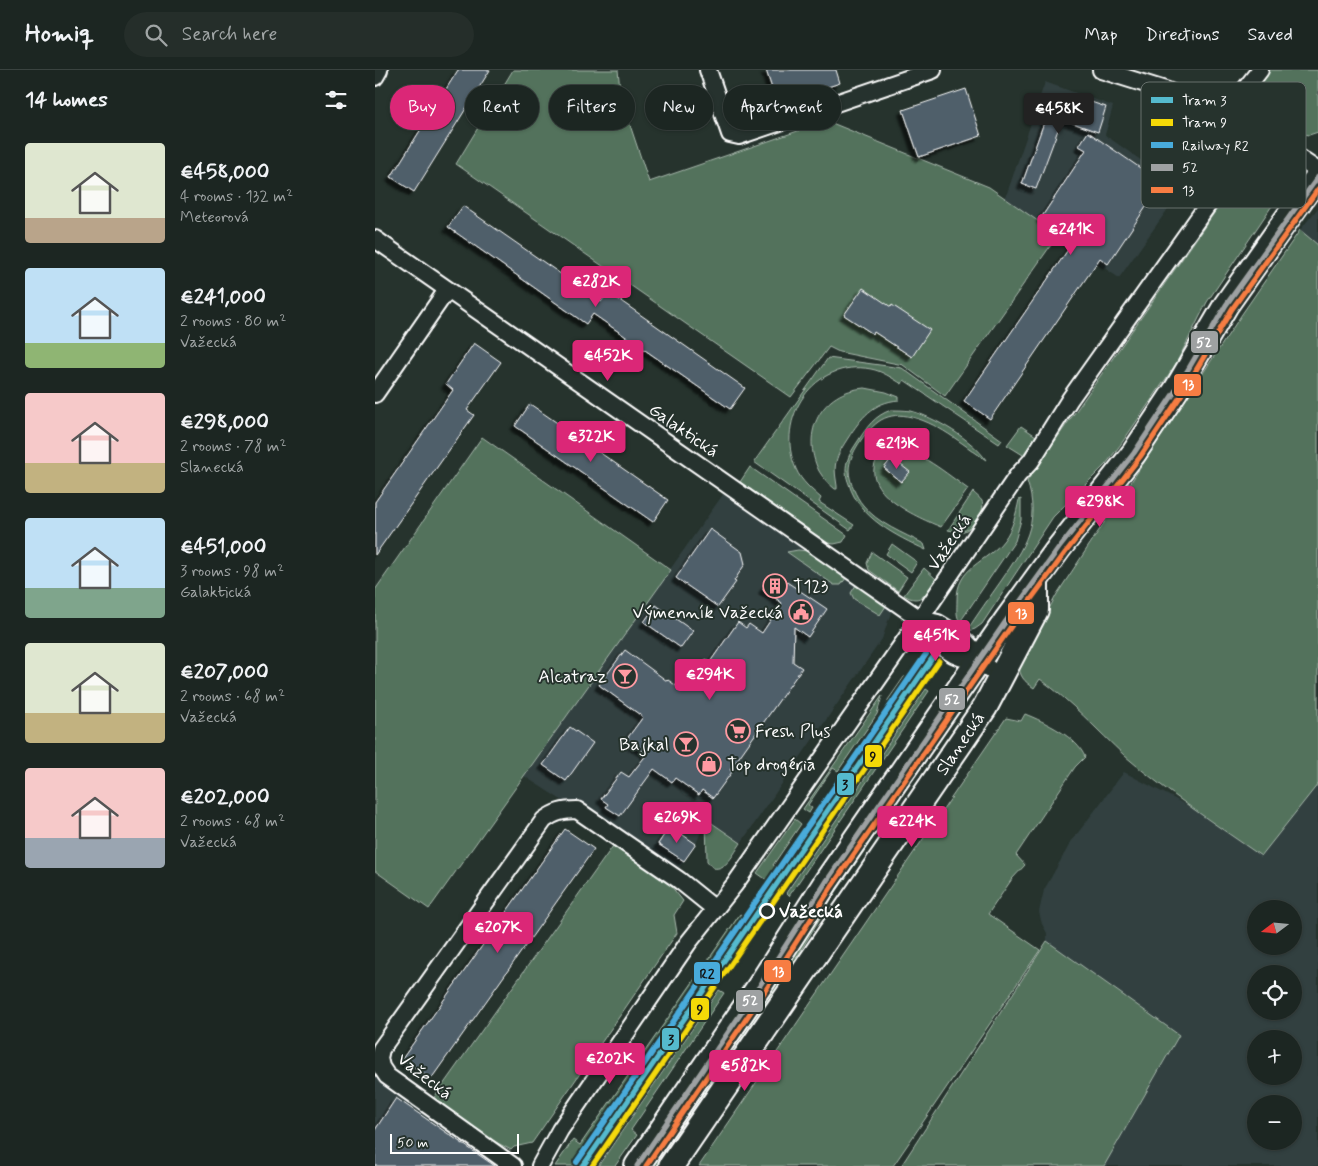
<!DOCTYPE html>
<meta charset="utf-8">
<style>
body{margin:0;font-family:Mynerve,sans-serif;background:#252e2a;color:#f1f3f6;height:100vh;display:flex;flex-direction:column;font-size:19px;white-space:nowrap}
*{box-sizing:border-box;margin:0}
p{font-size:16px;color:#a0a5a5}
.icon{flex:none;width:28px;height:28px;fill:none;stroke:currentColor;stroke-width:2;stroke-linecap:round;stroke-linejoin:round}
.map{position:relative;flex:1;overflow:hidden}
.details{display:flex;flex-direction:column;background:#1c2622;width:375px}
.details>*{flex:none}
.top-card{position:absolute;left:15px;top:15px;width:475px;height:45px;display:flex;gap:10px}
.needle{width:32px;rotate:254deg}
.controls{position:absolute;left:872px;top:830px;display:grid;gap:10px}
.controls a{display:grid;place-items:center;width:55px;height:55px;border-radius:50%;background:#1c2622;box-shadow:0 1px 4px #0004,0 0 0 1px #3a4340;font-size:25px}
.scale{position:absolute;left:15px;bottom:12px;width:129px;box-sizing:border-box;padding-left:5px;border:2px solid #fff;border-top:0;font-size:14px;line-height:18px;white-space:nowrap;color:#fff;-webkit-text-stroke:4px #26332d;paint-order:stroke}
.price{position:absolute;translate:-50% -42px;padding:0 11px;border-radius:5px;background:#db2777;color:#fff;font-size:16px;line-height:32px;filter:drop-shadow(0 1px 2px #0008)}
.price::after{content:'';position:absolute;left:50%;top:30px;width:15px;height:11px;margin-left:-8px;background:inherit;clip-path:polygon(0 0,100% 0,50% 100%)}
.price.active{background:#222;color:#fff}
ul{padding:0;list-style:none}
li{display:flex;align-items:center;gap:15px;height:125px;padding:0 25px}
li span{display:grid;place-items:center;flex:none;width:140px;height:100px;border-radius:5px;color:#555}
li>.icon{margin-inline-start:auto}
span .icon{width:60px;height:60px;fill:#fffc;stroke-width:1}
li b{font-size:21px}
h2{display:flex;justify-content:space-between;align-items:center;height:60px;padding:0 25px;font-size:21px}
.tag{padding:0 18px;border-radius:22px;background:#1c2622;box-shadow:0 1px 4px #0004,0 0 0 1px #3a4340;font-size:18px;line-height:45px}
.tag.active{background:#db2777;color:#fff}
header{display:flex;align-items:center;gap:30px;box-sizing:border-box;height:70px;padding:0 25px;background:#1c2622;border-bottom:1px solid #3a4340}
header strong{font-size:24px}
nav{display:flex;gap:28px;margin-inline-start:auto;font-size:18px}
.search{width:350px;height:45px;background:#252e2a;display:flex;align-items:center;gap:12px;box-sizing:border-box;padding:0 18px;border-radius:28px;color:#a0a5a5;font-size:19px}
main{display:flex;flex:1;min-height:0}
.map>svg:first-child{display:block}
</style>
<header>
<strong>Homiq</strong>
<div class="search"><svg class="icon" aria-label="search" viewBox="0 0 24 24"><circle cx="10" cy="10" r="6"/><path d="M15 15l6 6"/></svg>Search here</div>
<nav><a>Map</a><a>Directions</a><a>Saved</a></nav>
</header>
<main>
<section class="details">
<h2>14 homes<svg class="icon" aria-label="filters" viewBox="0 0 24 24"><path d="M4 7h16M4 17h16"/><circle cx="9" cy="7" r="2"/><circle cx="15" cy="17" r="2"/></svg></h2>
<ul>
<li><span style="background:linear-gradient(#dfe7d0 75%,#b9a48a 0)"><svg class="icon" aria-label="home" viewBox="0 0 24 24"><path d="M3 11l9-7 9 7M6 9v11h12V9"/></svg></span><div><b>€458,000</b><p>4 rooms · 132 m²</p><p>Meteorová</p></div></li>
<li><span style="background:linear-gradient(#bfe0f5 75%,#8fb573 0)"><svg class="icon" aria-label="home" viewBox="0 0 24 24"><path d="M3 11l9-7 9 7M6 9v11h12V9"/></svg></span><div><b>€241,000</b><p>2 rooms · 80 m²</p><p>Važecká</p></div></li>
<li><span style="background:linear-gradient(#f6c9c9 70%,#c2b280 0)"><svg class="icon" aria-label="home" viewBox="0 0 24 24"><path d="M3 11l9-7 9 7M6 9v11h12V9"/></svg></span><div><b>€298,000</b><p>2 rooms · 78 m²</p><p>Slanecká</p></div></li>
<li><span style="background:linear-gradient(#bfe0f5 70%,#7fa58c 0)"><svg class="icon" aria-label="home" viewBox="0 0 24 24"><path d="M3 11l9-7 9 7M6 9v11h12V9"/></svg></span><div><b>€451,000</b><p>3 rooms · 98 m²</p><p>Galaktická</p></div></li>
<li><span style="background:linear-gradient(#dfe7d0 70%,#c2b280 0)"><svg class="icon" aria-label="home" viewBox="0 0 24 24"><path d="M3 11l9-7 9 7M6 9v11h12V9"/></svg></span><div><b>€207,000</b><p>2 rooms · 68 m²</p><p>Važecká</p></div></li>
<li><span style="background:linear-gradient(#f6c9c9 70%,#9aa5b1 0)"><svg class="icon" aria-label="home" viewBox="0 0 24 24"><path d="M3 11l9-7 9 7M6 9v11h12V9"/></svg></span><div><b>€202,000</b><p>2 rooms · 68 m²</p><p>Važecká</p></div></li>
</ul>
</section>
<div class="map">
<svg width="943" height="1096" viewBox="0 0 943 1096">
<defs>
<filter id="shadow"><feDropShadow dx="-4.5" dy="4.5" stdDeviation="1" flood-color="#0009"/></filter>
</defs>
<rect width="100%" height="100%" fill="#26332d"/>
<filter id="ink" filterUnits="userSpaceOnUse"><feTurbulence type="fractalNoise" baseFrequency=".02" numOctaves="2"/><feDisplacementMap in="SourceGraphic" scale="10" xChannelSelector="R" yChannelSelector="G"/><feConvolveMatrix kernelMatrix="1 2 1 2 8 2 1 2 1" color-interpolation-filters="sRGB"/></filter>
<g filter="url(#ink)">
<!-- built -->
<path fill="#324040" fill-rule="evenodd" d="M670 12 738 36 730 65 807 119 744 208 630 129Z
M943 138V175L925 160Z
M354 416 520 531 507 569 366 773 331 749 321 774 302 801 202 740 149 706Z
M749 702 817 738 886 786 943 714V1096H729L804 965 672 871V863L667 854 664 842 669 820 696 772ZM881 839H919V876H881ZM881 904H919V941H881ZM881 969H919V1006H881ZM881 1034H919V1071H881Z
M0 998 138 1096H0Z"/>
<!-- green -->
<path fill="#52725b" stroke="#a8b8ad" d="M138 0H243L246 28 274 112 452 51 614 117 683 165 570 326 528 295 464 282 454 277 416 327 81 94Z
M893 0H943V62L934 65 927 64 889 41 884 35 883 28 887 17 882 14Z
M886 88C905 86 913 96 911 115L832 232 801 294 746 374 731 394 678 447 607 554 600 559 591 562C602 545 614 528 626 511 649 477 666 453 652 411L872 96 880 90Z
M925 160 943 175V714L886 786C840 754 793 723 750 686 722 660 696 631 665 609L659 618C649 611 644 606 644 594L682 524 867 244Z
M453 288 527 298 627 370 624 374 529 310 527 314C517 308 507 301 496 299 439 288 399 349 421 399 426 411 437 420 446 428L444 432 479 455 475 460 379 392Z
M490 318 511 322 524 327V330C498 332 486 348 473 368 468 376 463 383 461 392 459 400 461 408 462 416V419H460C454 414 448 408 444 401 425 363 446 321 490 318Z
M516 340C523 340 529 340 536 341 559 347 598 370 611 390 587 374 561 351 532 346 522 344 511 346 503 352 490 362 474 384 474 400 474 411 481 427 488 435 503 454 528 463 549 474L551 480C521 466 484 448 474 414 471 407 470 399 472 392 474 384 479 377 483 371 492 357 499 346 516 340Z
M646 356 661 366 648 385 632 375Z
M107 367 296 500 54 839 0 801V520Z
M518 377C544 380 572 404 593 419L566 457C544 448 487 424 501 391 505 383 509 379 518 377Z
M375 397 472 465 468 472 459 474 453 473 365 412Z
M598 422C601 425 605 428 607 431 611 442 598 458 589 461 583 462 578 461 573 460Z
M646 429V450L640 471 587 549 584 550C581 545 582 538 582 531 581 496 612 493 629 470 638 458 641 444 644 430Z
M517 474 542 492 536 502 511 484Z
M423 480 433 481 471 508 466 515H459L412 482Z
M497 482 532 507 523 521 494 500 492 493Z
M549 498 561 509C553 522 546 536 529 525Z
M481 515 511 536 505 545 479 529 476 523Z
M532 606 537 609 510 650 508 648 513 630 529 607Z
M551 619 554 621 414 826 411 823Z
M507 626 502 644 463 701 458 698 433 735 437 738 434 743 428 739Z
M581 640 584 642 457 828 391 939 283 1096H274L453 826Z
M650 644C670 652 702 667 710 687L700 697 641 785 650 795 637 809 613 844 665 880 518 1096H324L631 648 646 651Z
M607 658 610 660 311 1096H307Z
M331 749 366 773C359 783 351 801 338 798L332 791Z
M420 749 426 754 398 795 405 800 396 813 382 803Z
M243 769 296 816 308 831 299 845 302 863 157 1073 139 1077 136 1080 53 1036Z
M387 822 389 824 202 1096H180L198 1070 205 1075 365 844 370 847Z
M672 871 804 965 729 1096H526Z
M344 920 349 923 256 1060 262 1065 240 1096H223Z"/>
<!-- building -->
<path fill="#4f5f6b" stroke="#fff" filter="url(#shadow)" d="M83 0H115L39 122 16 107Z
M391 0H461L465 13 402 34Z
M591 19 606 66 544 87 528 40Z
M677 30 713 43 716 32 731 37 723 62 687 49 661 119 647 114Z
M713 62 787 113 733 194 725 188 615 349 589 331 699 171 666 148 711 80 704 76Z
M88 136 226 232 233 222 370 318 355 339 218 244 211 254 73 157Z
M488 218 516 237 517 235 555 260 537 287 499 262 498 264 469 245Z
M99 273 126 292 92 340 99 345 0 485V432L78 320 71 314Z
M155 334 293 430 278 452 140 356Z
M517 388 535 402 526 412 509 398Z
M335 459 367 482 370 494 359 511 361 512 343 537 301 508Z
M400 504 452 539 433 567 419 557 418 592 427 598 355 700 357 702 338 728 327 720 324 725 300 708 297 712 279 699 245 746 231 737 233 734 226 729 246 702 254 707 272 684 251 670 268 647 224 615 250 580 292 611 293 610 309 621 331 589 335 592 363 552 371 558 374 554 387 563 407 533 388 519Z
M281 535 318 561 306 578 269 552Z
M195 657 218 673 191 711 168 695Z
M295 756 321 774 309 791 283 774Z
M190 759 219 779 56 1009 27 989Z
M21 1028 120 1096H0V1060Z"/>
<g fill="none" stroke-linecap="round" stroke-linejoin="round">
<!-- minor casing -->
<g stroke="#fff" stroke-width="20">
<path id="minor" d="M333 0 355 64 364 66 558 0
M726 0 790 20 840 41 866 49 943 101
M0 7 4 0
M840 122 845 68 851 44 885 0
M0 169 545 549C558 571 576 591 603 590
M0 324 72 220
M545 549 563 553 586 567 597 578 603 590 626 608
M138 1096 12 1006 6 997 4 988 6 979 169 750C180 742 188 740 202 740L304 810 340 839
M165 1096 185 1060 313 873 360 814 545 549 643 405 656 391 695 329 839 126C856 98 867 72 906 76"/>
</g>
<!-- secondary casing -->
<g stroke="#fff" stroke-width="28">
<g id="secondary">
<path d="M262 1096 384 917 451 812 631 551 684 478 759 383 801 320 851 235 931 122 943 107"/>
<path id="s1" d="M296 1096 610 637 661 540V511"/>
</g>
</g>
<!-- minor -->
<use href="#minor" stroke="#26332d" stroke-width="16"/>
<!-- secondary -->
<use href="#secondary" stroke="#26332d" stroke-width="24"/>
<!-- bus-1 casing -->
<g stroke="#26332d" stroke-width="9">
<path id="bus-1" d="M262 1096 384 917 451 812 631 551 684 478 759 383 801 320 851 235 943 107"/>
</g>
<!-- bus-2 casing -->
<g stroke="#26332d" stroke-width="9">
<path id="bus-2" d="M271 1096 390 921 457 816 637 555 690 483 765 387 807 324 857 239 943 119"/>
</g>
<!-- bus-1 -->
<use href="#bus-1" stroke="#9ea1a2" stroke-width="5"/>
<!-- bus-2 -->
<use href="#bus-2" stroke="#f77d43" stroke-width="5"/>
<!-- rail-1 casing -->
<g stroke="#26332d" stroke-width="10">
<path id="rail-1" d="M202 1092 552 583"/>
</g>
<!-- rail-1 -->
<use href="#rail-1" stroke="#48abdb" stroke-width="6"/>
<!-- tram-1 casing -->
<g stroke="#26332d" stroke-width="9">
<path id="tram-1" d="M208 1096 558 587"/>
</g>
<!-- tram-2 casing -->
<g stroke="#26332d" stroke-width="9">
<path id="tram-2" d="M217 1096 564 591"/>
</g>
<!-- tram-1 -->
<use href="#tram-1" stroke="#55bace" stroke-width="5"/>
<!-- tram-2 -->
<use href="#tram-2" stroke="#f5d907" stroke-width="5"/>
</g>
</g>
<!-- icons -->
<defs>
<g id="building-ring" transform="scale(1.25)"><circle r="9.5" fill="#26332d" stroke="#ff9aa2" stroke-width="1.5"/><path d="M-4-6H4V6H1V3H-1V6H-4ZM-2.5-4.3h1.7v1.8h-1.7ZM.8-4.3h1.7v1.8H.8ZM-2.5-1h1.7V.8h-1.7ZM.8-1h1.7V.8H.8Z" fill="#ff9aa2"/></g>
<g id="civic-ring" transform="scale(1.25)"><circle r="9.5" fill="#26332d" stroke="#ff9aa2" stroke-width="1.5"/><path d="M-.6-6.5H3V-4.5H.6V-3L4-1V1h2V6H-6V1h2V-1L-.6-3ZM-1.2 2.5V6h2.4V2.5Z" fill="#ff9aa2"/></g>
<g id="bar-ring" transform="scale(1.25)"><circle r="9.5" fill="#26332d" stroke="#ff9aa2" stroke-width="1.5"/><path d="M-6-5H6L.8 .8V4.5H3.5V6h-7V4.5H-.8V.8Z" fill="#ff9aa2"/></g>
<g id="supermarket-ring" transform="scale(1.25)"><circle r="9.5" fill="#26332d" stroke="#ff9aa2" stroke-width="1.5"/><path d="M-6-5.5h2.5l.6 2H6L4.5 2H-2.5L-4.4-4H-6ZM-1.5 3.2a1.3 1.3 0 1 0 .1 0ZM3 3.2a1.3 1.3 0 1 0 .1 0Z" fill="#ff9aa2"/></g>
<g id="shop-ring" transform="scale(1.25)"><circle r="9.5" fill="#26332d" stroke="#ff9aa2" stroke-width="1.5"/><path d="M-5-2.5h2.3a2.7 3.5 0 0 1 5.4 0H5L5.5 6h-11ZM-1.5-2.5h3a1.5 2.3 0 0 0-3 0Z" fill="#ff9aa2"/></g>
</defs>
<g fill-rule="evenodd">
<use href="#building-ring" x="400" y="516"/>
<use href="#civic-ring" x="426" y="542"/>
<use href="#bar-ring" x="250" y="606"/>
<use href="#supermarket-ring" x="363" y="661"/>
<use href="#bar-ring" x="311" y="674"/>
<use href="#shop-ring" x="334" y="694"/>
</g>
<!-- markers -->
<circle fill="#26332d" stroke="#fff" stroke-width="2.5" cx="392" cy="841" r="7"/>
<g text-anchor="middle" stroke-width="4" stroke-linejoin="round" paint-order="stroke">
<!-- street labels -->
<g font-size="18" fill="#fff" stroke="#26332d">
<text transform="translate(309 360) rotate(35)" y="6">Galaktická</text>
<text transform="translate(574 472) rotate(-56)" y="6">Važecká</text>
<text dy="6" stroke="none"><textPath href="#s1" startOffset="512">Slanecká</textPath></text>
<text transform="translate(50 1006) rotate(38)" y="6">Važecká</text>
</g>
<!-- poi labels -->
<g font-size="18" fill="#fff" stroke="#26332d" text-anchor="start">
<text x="418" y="522">T123</text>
<text x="408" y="548" text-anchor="end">Výmenník Važecká</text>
<text x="232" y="612" text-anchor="end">Alcatraz</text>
<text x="380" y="667">Fresh Plus</text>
<text x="294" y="680" text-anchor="end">Bajkal</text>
<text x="352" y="700">Top drogéria</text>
</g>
<!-- stop labels -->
<g font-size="18" font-weight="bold" fill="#fff" stroke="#26332d" text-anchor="start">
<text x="404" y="847">Važecká</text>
</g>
</g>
<!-- legend -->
<rect x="766" y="12" width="165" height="126" rx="8" fill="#26332d" stroke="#67706c" stroke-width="1"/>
<rect x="776" y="27" width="22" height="6" fill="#55bace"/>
<rect x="776" y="49" width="22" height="7" fill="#f5d907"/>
<rect x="776" y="72" width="22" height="6" fill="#48abdb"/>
<rect x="776" y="94" width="22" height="7" fill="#9ea1a2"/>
<rect x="776" y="117" width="22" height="6" fill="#f77d43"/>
<g font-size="14" fill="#fff">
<text x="807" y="35">Tram 3</text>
<text x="807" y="57">Tram 9</text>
<text x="807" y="80">Railway R2</text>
<text x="807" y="102">52</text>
<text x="807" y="125">13</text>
</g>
<g stroke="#26332d" stroke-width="2">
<rect x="815" y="260" width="29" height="24" rx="5" fill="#9ea1a2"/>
<rect x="798" y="303" width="29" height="24" rx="5" fill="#f77d43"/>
<rect x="632" y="531" width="28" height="24" rx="5" fill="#f77d43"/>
<rect x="563" y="617" width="28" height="24" rx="5" fill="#9ea1a2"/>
<rect x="489" y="674" width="19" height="24" rx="5" fill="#f5d907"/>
<rect x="461" y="702" width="19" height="24" rx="5" fill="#55bace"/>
<rect x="388" y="889" width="29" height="24" rx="5" fill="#f77d43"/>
<rect x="318" y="891" width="28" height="24" rx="5" fill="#48abdb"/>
<rect x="360" y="919" width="29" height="24" rx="5" fill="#9ea1a2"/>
<rect x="315" y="927" width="20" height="24" rx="5" fill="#f5d907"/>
<rect x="286" y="957" width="19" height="24" rx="5" fill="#55bace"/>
</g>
<g font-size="14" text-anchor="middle" font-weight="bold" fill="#fff">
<text x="829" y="277">52</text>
<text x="813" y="319">13</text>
<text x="646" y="548">13</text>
<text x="577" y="634">52</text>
<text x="403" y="906">13</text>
<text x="375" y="935">52</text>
</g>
<g font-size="14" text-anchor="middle" font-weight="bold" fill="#111">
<text x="498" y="691">9</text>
<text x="470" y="719">3</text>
<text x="332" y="908">R2</text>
<text x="325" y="944">9</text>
<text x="296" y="974">3</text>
</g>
</svg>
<div class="controls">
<a><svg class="needle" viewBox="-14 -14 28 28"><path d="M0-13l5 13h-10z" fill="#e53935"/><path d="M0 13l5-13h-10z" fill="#a0a5a5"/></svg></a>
<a><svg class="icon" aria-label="locate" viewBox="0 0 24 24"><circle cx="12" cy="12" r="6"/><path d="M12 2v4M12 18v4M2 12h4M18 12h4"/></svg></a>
<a>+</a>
<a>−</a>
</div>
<div class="scale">50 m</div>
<b class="price active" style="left:684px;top:65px">€458K</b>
<b class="price" style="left:696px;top:186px">€241K</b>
<b class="price" style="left:221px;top:238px">€282K</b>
<b class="price" style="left:233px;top:312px">€452K</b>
<b class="price" style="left:216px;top:393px">€322K</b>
<b class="price" style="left:522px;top:400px">€213K</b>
<b class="price" style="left:725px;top:458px">€298K</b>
<b class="price" style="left:561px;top:592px">€451K</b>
<b class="price" style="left:335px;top:631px">€294K</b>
<b class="price" style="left:302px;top:774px">€269K</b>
<b class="price" style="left:537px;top:778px">€224K</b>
<b class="price" style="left:123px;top:884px">€207K</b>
<b class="price" style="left:235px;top:1015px">€202K</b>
<b class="price" style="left:370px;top:1022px">€582K</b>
<div class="top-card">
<a class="tag active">Buy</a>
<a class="tag">Rent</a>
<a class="tag">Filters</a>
<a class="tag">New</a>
<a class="tag">Apartment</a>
</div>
</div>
</main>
